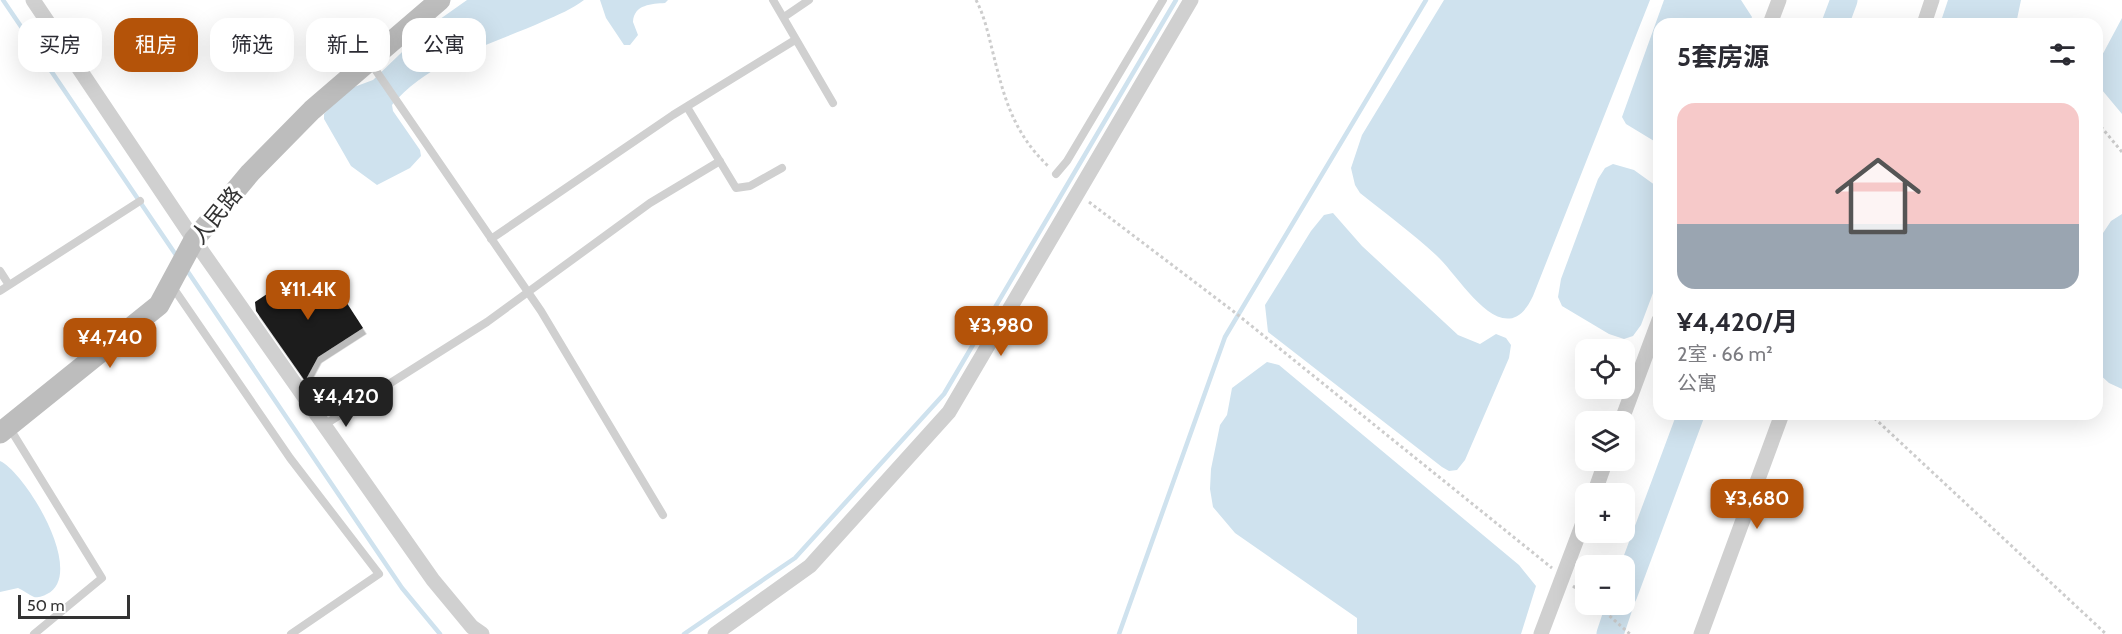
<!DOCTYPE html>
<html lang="zh">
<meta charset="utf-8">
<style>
body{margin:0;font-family:Cabin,"Noto Sans SC",sans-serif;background:#f2f2f3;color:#2b2b33;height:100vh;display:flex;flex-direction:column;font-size:22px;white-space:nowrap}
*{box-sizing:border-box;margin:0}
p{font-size:20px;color:#7c7c81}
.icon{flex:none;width:33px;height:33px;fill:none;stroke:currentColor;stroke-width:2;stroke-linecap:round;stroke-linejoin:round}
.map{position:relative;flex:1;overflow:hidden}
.details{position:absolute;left:1653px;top:18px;width:450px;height:402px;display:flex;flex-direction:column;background:#fff;border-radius:18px;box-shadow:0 6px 24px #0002}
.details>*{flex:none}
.guide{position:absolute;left:18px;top:18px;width:570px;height:54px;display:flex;gap:12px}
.controls{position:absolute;left:1575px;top:339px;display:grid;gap:12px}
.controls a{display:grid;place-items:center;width:60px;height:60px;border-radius:12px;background:#fff;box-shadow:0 6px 24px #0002;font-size:30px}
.scale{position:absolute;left:18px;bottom:15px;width:112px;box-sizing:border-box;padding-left:6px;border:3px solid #333;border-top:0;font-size:16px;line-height:21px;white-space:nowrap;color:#333;-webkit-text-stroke:4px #fff;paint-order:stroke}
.price{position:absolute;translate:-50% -51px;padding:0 14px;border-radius:12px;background:#b45309;color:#fff;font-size:20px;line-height:39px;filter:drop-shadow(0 2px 3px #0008)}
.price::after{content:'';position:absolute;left:50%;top:36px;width:18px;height:14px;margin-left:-9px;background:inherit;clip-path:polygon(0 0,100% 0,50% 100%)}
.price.on{background:#222;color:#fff}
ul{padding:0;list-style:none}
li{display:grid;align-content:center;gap:12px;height:318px;padding:0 24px}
li span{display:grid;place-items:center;height:186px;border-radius:18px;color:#555}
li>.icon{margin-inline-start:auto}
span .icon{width:108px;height:108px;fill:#fffc;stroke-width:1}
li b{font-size:26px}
h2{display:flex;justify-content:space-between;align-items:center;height:72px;padding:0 24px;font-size:26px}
.pill{padding:0 21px;border-radius:18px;background:#fff;box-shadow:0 6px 24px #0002;font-size:21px;line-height:54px}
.pill.on{background:#b45309;color:#fff}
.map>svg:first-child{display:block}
</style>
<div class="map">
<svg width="2122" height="634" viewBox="0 0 2122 634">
<defs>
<filter id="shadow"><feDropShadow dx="3.5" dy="6" stdDeviation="0" flood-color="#0004"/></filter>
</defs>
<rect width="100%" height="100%" fill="#fff"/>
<!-- water -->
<path fill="#cfe2ee" d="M467 0H584C572 9 558 15 544 21 491 45 431 59 392 105L393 111 420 150 421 156 410 168 377 185 351 166 324 119V114L346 90 373 80 426 29Z
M600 0H668L665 3C652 4 634 4 633 22L638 35 630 45H624L606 18Z
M1444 0H1650L1533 296C1504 358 1459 275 1436 255 1412 233 1385 213 1360 193L1355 185 1351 168 1362 135Z
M1664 0H1741L1752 17 1749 24H1659V144L1626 124 1622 117Z
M1948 0H2021L2016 24H1940Z
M2122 18V114L2097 84 2099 61Z
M1613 164 1634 170 1659 188V277L1641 325 1633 336 1624 339 1609 334 1562 306 1558 297 1561 279 1598 179 1605 168Z
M1333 213 1362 246 1458 335 1480 344 1496 334 1506 338 1511 345 1509 358 1465 460 1457 470 1449 471 1442 467 1268 332 1265 305 1311 231 1324 215Z
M2122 214V389L2109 383 2097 372V242L2111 221Z
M1267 362 1279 365 1519 565 1536 586 1521 634H1357V618L1235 533 1213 507 1210 489 1211 469 1220 425 1227 415 1232 388Z
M0 461C26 473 87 574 47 594 44 596 37 598 34 597 29 595 23 590 18 588L0 592Z"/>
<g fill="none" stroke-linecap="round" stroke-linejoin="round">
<!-- stream -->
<path stroke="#cfe2ee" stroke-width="4.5" d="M3 0 178 258
M186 269 402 588 440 634
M684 634 795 558 944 394 1176 0
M1119 634 1225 337 1426 0"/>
<!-- river -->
<path stroke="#cfe2ee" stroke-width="27" d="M1835 24 1844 0
M1624 594 1691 414
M1610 634 1620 604"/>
</g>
<!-- building -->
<path fill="#1a1a1a" filter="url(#shadow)" d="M330 277 363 328 318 357 305 381 256 311 255 302 267 294Z"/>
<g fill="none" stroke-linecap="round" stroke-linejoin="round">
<!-- path -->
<path stroke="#cdcdcd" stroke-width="3" stroke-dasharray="3 3" stroke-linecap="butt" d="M976 0C984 15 988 33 992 49 1004 97 1012 131 1048 166
M2097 122 2122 152
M1089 202 1233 311 1552 568
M1870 414 2106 634
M1573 586 1586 596
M1596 604 1630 634"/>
<!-- lane -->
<path stroke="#d0d0d0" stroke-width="8" d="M773 0 833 103
M784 17 809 0
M370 62 541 311 663 515
M687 107 736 188 750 186 782 168
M1056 174 1067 161 1163 0
M491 239 673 115 795 40
M0 271 9 285
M172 286 290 458 379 574 291 634
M0 291 140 201
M324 425 487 322 650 203 720 161
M9 427 102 578 34 634"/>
<!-- street -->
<path stroke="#d0d0d0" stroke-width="15" d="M33 0 194 240 433 580 472 627 482 634
M1770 24 1779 0
M1924 24 1932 0
M1621 422 1659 320
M1594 494 1606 460
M715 634 810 566 949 412 1191 0
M1541 634 1586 515
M1701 634 1782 414"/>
<!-- secondary -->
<path stroke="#bdbdbd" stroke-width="21" d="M0 433 159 305 194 240 250 173 312 110 440 0"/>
</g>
<g text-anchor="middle" stroke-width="6" stroke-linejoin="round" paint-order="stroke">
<!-- street labels -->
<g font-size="22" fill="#333" stroke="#fff">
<text transform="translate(216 215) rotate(-51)" y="8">人民路</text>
</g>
</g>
</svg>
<div class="controls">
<a><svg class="icon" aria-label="locate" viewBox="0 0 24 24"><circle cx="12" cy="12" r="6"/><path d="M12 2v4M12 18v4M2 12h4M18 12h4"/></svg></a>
<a><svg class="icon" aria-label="layers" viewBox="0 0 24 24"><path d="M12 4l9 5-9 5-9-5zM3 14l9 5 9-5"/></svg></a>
<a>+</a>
<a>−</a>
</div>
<div class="scale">50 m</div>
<b class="price" style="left:308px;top:321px">¥11.4K</b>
<b class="price" style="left:1001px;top:357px">¥3,980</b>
<b class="price" style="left:110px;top:369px">¥4,740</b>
<b class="price on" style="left:346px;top:428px">¥4,420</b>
<b class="price" style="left:1757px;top:530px">¥3,680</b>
<div class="guide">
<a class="pill">买房</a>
<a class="pill on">租房</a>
<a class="pill">筛选</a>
<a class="pill">新上</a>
<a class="pill">公寓</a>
</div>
<section class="details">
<h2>5套房源<svg class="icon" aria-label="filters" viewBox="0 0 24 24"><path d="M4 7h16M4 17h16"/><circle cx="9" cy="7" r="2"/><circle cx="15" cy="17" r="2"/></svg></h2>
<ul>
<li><span style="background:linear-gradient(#f6c9c9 65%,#9aa5b1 0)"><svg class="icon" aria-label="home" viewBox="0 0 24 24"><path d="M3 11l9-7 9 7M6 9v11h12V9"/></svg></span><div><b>¥4,420/月</b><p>2室 · 66 m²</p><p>公寓</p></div></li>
</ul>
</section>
</div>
